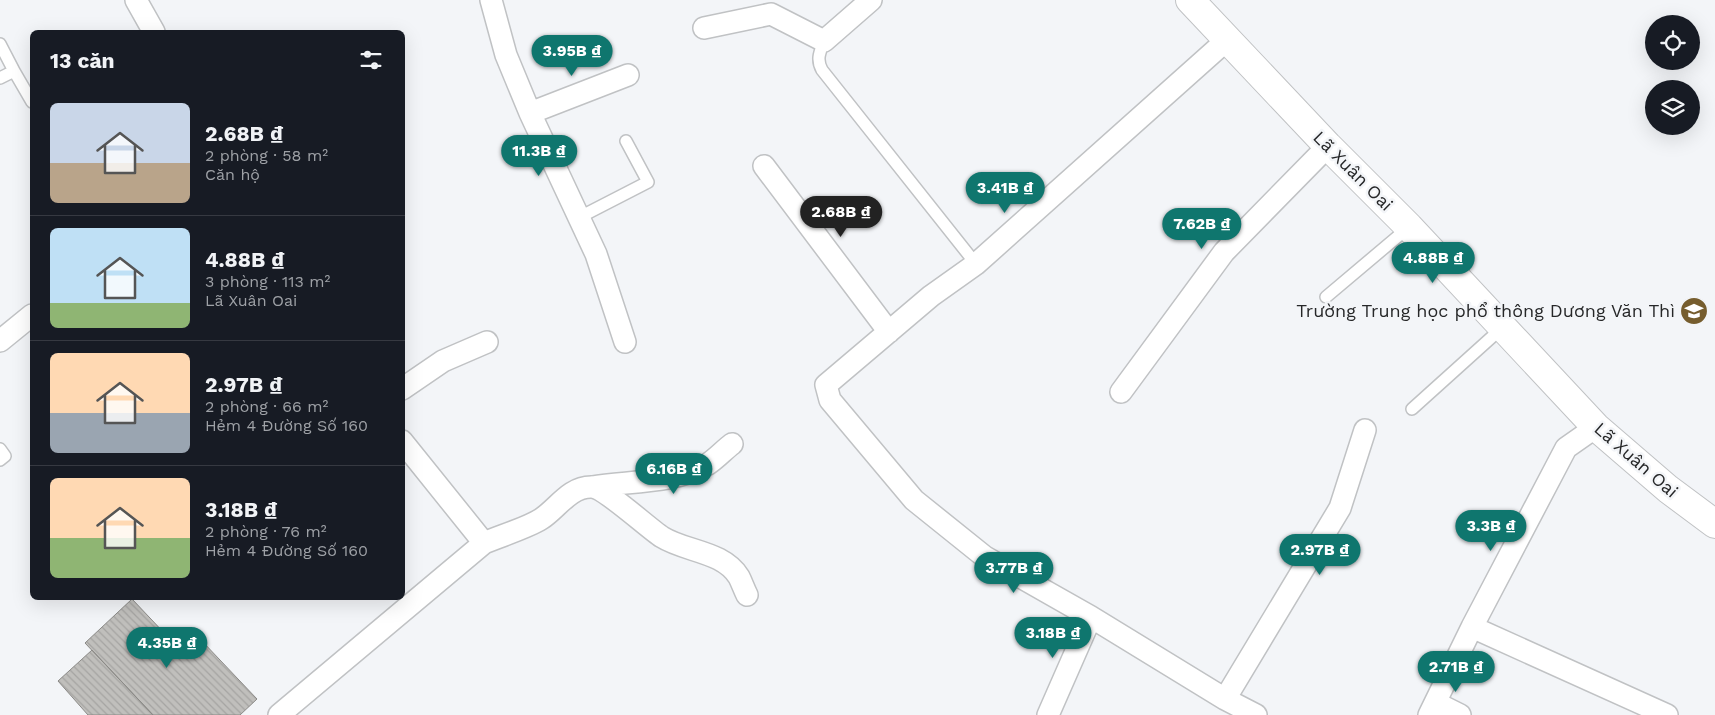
<!DOCTYPE html>
<html lang="vi">
<meta charset="utf-8">
<style>
body{margin:0;font-family:"Work Sans",sans-serif;background:#20242c;color:#f1f3f6;height:100vh;display:flex;flex-direction:column;font-size:19px;white-space:nowrap}
*{box-sizing:border-box;margin:0}
p{font-size:16px;color:#9ea1a6}
.icon{flex:none;width:28px;height:28px;fill:none;stroke:currentColor;stroke-width:2;stroke-linecap:round;stroke-linejoin:round}
.map{position:relative;flex:1;overflow:hidden}
.details{position:absolute;left:30px;top:30px;width:375px;height:570px;display:flex;flex-direction:column;background:#171b24;border-radius:8px;box-shadow:0 5px 20px #0002}
.details>*{flex:none}
.tools{position:absolute;left:1645px;top:15px;display:grid;gap:10px}
.tools a{display:grid;place-items:center;width:55px;height:55px;border-radius:50%;background:#171b24;box-shadow:0 5px 20px #0002;font-size:25px}
.price{position:absolute;translate:-50% -42px;padding:0 11px;border-radius:18px;background:#0f766e;color:#fff;font-size:16px;line-height:32px;filter:drop-shadow(0 1px 2px #0008)}
.price::after{content:'';position:absolute;left:50%;top:30px;width:15px;height:11px;margin-left:-8px;background:inherit;clip-path:polygon(0 0,100% 0,50% 100%)}
.price.selected{background:#222;color:#fff}
ul{padding:0;list-style:none}
li{display:flex;align-items:center;gap:15px;height:125px;padding:0 20px}
li+li{border-top:1px solid #363941}
li span{display:grid;place-items:center;flex:none;width:140px;height:100px;border-radius:8px;color:#555}
li>.icon{margin-inline-start:auto}
span .icon{width:60px;height:60px;fill:#fffc;stroke-width:1}
li b{font-size:21px}
h2{display:flex;justify-content:space-between;align-items:center;height:60px;padding:0 20px;font-size:21px}
.map>svg:first-child{display:block}
</style>
<div class="map">
<svg width="1715" height="715" viewBox="0 0 1715 715">
<defs>
<pattern id="building-back-hatch" width="6" height="6" patternUnits="userSpaceOnUse" patternTransform="scale(1.25)"><rect width="6" height="6" fill="#c0bfbc"/><path d="M-1 5l2 2M0 0l6 6M5-1l2 2" fill="none" stroke="#a5a4a2"/></pattern>
</defs>
<rect width="100%" height="100%" fill="#f3f5f8"/>
<!-- building -->
<path fill="url(#building-back-hatch)" stroke="#8b8a87" d="M132 599 185 655 201 640 257 699 240 715H153L85 643Z
M92 650 153 715H88L58 681Z"/>
<g fill="none" stroke-linecap="round" stroke-linejoin="round">
<!-- lane casing -->
<g stroke="#c0c2c4" stroke-width="14">
<path id="lane" d="M824 41C820 52 816 59 822 70L976 264
M0 44 14 71 0 78
M14 71 32 102
M578 218 648 182 626 141
M1326 297 1409 227
M1412 409 1503 327
M0 449 5 456 0 460"/>
</g>
<!-- street casing -->
<g stroke="#c0c2c4" stroke-width="24">
<path id="street" d="M136 0 154 32
M491 0 506 55 530 113 596 254 625 342
M704 28 771 14 824 41 871 0
M1228 39 976 264 931 296 826 385 830 400 914 500 985 557 1091 617 1225 699 1256 715
M530 113 628 75
M764 166 889 332
M0 341 32 315
M402 389 443 361 487 342
M1121 392 1224 252 1328 146
M592 487C629 481 677 483 708 464 717 458 724 450 732 444
M484 543C500 536 527 528 541 519 557 509 569 487 591 487 604 487 648 528 662 537 686 552 723 551 739 577 742 583 744 589 747 595
M1472 627 1667 715
M1225 699 1340 508 1365 430
M1436 703 1460 715
M279 715 484 543 402 441
M1048 715 1091 617
M1429 715 1472 627 1566 448 1596 427"/>
</g>
<!-- secondary casing -->
<g stroke="#c0c2c4" stroke-width="30">
<path id="secondary" d="M1190 0 1328 146 1409 227 1596 427 1668 489 1715 524"/>
</g>
<!-- lane -->
<use href="#lane" stroke="#fff" stroke-width="11"/>
<!-- street -->
<use href="#street" stroke="#fff" stroke-width="21"/>
<!-- secondary -->
<use href="#secondary" stroke="#fff" stroke-width="28"/>
</g>
<!-- icons -->
<defs>
<g id="school-disc" transform="scale(1.4375)"><circle r="9.5" fill="#765d2e" stroke="#f3f5f8"/><path d="M0-5L7-2L0 1L-7-2ZM-4 1L0 2.5L4 1V4Q0 6-4 4Z" fill="#fff"/></g>
</defs>
<g fill-rule="evenodd">
<use href="#school-disc" x="1694" y="311"/>
</g>
<g text-anchor="middle" stroke-width="5" stroke-linejoin="round" paint-order="stroke">
<!-- street labels -->
<g font-size="18" fill="#262728" stroke="#f3f5f8">
<text transform="translate(1353 171) rotate(45)" y="6">Lã Xuân Oai</text>
<text transform="translate(1636 460) rotate(41)" y="6">Lã Xuân Oai</text>
</g>
<!-- poi labels -->
<g font-size="18" fill="#262728" stroke="#f3f5f8" text-anchor="end">
<text x="1675" y="317">Trường Trung học phổ thông Dương Văn Thì</text>
</g>
</g>
</svg>
<div class="tools">
<a><svg class="icon" aria-label="locate" viewBox="0 0 24 24"><circle cx="12" cy="12" r="6"/><path d="M12 2v4M12 18v4M2 12h4M18 12h4"/></svg></a>
<a><svg class="icon" aria-label="layers" viewBox="0 0 24 24"><path d="M12 4l9 5-9 5-9-5zM3 14l9 5 9-5"/></svg></a>
</div>
<b class="price" style="left:572px;top:77px">3.95B ₫</b>
<b class="price" style="left:539px;top:177px">11.3B ₫</b>
<b class="price" style="left:1005px;top:214px">3.41B ₫</b>
<b class="price selected" style="left:841px;top:238px">2.68B ₫</b>
<b class="price" style="left:1202px;top:250px">7.62B ₫</b>
<b class="price" style="left:1433px;top:284px">4.88B ₫</b>
<b class="price" style="left:674px;top:495px">6.16B ₫</b>
<b class="price" style="left:1491px;top:552px">3.3B ₫</b>
<b class="price" style="left:1320px;top:576px">2.97B ₫</b>
<b class="price" style="left:1014px;top:594px">3.77B ₫</b>
<b class="price" style="left:1053px;top:659px">3.18B ₫</b>
<b class="price" style="left:167px;top:669px">4.35B ₫</b>
<b class="price" style="left:1456px;top:693px">2.71B ₫</b>
<section class="details">
<h2>13 căn<svg class="icon" aria-label="filters" viewBox="0 0 24 24"><path d="M4 7h16M4 17h16"/><circle cx="9" cy="7" r="2"/><circle cx="15" cy="17" r="2"/></svg></h2>
<ul>
<li><span style="background:linear-gradient(#c9d6e8 60%,#b9a48a 0)"><svg class="icon" aria-label="home" viewBox="0 0 24 24"><path d="M3 11l9-7 9 7M6 9v11h12V9"/></svg></span><div><b>2.68B ₫</b><p>2 phòng · 58 m²</p><p>Căn hộ</p></div></li>
<li><span style="background:linear-gradient(#bfe0f5 75%,#8fb573 0)"><svg class="icon" aria-label="home" viewBox="0 0 24 24"><path d="M3 11l9-7 9 7M6 9v11h12V9"/></svg></span><div><b>4.88B ₫</b><p>3 phòng · 113 m²</p><p>Lã Xuân Oai</p></div></li>
<li><span style="background:linear-gradient(#ffd9b3 60%,#9aa5b1 0)"><svg class="icon" aria-label="home" viewBox="0 0 24 24"><path d="M3 11l9-7 9 7M6 9v11h12V9"/></svg></span><div><b>2.97B ₫</b><p>2 phòng · 66 m²</p><p>Hẻm 4 Đường Số 160</p></div></li>
<li><span style="background:linear-gradient(#ffd9b3 60%,#8fb573 0)"><svg class="icon" aria-label="home" viewBox="0 0 24 24"><path d="M3 11l9-7 9 7M6 9v11h12V9"/></svg></span><div><b>3.18B ₫</b><p>2 phòng · 76 m²</p><p>Hẻm 4 Đường Số 160</p></div></li>
</ul>
</section>
</div>
